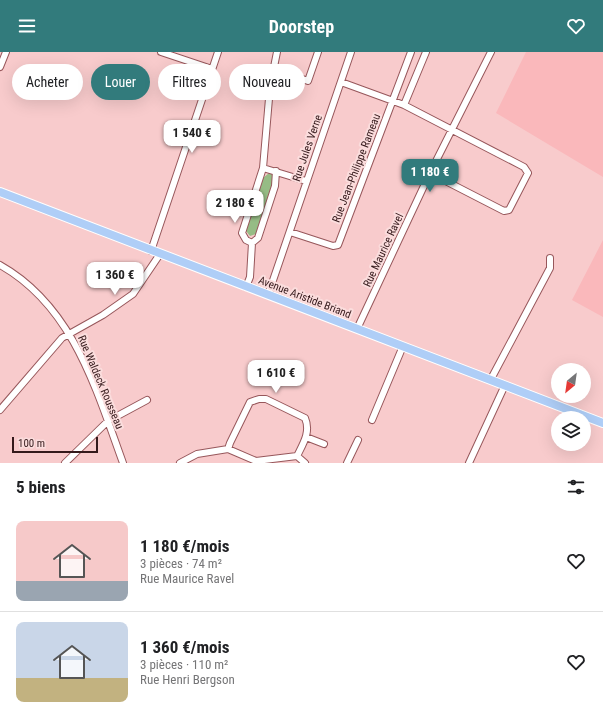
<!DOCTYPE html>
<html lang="fr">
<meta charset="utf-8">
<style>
body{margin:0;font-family:"Roboto Condensed",sans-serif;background:#f6f6f6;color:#202124;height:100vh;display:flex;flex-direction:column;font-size:15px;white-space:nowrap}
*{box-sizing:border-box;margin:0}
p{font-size:13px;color:#757577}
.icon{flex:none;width:22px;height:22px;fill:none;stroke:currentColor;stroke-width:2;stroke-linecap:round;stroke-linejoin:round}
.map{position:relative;height:411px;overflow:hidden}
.drawer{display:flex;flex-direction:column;background:#fff;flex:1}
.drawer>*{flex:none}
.hud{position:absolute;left:12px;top:12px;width:400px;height:36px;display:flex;gap:8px}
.needle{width:26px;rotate:209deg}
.controls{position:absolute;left:551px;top:311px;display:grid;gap:8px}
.controls a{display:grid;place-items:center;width:40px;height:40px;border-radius:50%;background:#fff;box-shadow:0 4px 16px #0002;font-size:20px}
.scale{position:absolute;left:12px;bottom:10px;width:86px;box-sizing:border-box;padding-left:4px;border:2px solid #34191b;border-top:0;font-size:11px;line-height:14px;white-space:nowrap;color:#34191b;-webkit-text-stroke:3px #fbdddd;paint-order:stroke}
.price{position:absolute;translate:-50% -34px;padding:0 9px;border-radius:8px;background:#fff;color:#222;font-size:13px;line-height:26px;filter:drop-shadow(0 1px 2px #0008)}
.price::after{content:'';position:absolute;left:50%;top:24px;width:12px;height:9px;margin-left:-6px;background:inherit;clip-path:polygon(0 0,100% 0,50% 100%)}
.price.on{background:#327b7c;color:#fff}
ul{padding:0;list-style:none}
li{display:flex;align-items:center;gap:12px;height:100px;padding:0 16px}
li+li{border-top:1px solid #e0e0e0}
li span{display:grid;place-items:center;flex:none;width:112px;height:80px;border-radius:8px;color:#555}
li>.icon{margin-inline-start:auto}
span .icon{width:48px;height:48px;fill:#fffc;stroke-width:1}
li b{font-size:17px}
h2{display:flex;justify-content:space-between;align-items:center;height:48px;padding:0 16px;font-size:17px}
.chip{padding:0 14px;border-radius:18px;background:#fff;box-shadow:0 4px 16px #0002;font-size:14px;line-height:36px}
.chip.on{background:#327b7c;color:#fff}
header{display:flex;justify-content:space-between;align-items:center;height:52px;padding:0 16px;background:#327b7c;color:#fff;font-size:18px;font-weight:700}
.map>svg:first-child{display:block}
</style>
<header><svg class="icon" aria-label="menu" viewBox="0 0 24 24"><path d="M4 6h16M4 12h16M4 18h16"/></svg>Doorstep<svg class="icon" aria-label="heart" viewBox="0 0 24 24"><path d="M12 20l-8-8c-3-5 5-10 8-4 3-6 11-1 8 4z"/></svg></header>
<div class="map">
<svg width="603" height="411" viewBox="0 0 603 411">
<rect width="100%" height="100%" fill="#f8cbcc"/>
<!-- built -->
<path fill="#fab8bb" d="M526 0H603V125L496 61Z
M603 188V265L572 248Z"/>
<!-- green -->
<path fill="#96bc85" d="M269 121 272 122 274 126 256 182 250 184 246 179 263 126Z"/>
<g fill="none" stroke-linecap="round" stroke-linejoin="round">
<!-- minor casing -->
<g stroke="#97575b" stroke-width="8">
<path id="minor" d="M161 0 212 17
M277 0 270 35 263 116 306 129
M0 15 6 0
M274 17 308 29 318 0
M341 30 404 53 524 115 528 121 509 158 504 159 430 121
M404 53 426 0
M290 180 333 194 338 193 411 0
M252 191 258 186 275 134 276 119
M151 199 218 0
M0 213C73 254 96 337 123 411
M246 235 250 225 252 191 246 188 242 181 263 116
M268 243 351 0
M357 277 430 121 491 0
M491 327 550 216V206
M0 358 62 286 103 263 133 242 160 202
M372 368 403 294
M306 385 324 392
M228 397 230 391 250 350 259 347H266L305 366C311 380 303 392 297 404
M65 411 108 369 147 348
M180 411 197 402 228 397 256 409 297 404 305 411
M347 411 358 388
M469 411 505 333"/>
</g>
<!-- major casing -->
<g stroke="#fff" stroke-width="10">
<path id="major" d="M0 140 603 371"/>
</g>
<!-- minor -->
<use href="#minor" stroke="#fff" stroke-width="6"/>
<!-- major -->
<use href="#major" stroke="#afcef7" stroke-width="8"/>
</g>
<g text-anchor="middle" stroke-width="4" stroke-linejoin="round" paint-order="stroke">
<!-- street labels -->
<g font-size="11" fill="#34191b" stroke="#fbdddd">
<text transform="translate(307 96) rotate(-71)" y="4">Rue Jules Verne</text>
<text transform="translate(356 116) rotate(-69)" y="4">Rue Jean-Philippe Rameau</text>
<text transform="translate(383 198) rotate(-65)" y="4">Rue Maurice Ravel</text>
<text transform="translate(305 245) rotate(21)" y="4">Avenue Aristide Briand</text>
<text transform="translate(101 330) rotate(67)" y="4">Rue Waldeck Rousseau</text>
</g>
</g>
</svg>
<div class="controls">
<a><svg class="needle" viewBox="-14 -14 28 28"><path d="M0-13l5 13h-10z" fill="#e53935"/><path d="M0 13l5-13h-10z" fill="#757577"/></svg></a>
<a><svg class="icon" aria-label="layers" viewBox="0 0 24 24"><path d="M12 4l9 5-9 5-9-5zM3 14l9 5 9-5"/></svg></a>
</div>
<div class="scale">100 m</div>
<b class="price" style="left:192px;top:102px">1 540 €</b>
<b class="price on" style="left:430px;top:141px">1 180 €</b>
<b class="price" style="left:235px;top:172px">2 180 €</b>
<b class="price" style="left:115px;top:244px">1 360 €</b>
<b class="price" style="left:276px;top:342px">1 610 €</b>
<div class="hud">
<a class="chip">Acheter</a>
<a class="chip on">Louer</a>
<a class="chip">Filtres</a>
<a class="chip">Nouveau</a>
</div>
</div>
<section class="drawer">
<h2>5 biens<svg class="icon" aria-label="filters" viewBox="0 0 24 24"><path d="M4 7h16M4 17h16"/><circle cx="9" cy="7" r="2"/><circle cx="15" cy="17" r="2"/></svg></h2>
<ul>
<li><span style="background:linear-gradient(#f6c9c9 75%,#9aa5b1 0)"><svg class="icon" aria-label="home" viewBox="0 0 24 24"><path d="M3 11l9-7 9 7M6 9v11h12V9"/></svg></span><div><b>1 180 €/mois</b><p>3 pièces · 74 m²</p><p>Rue Maurice Ravel</p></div><svg class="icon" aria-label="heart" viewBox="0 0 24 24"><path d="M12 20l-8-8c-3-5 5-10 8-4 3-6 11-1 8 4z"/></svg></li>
<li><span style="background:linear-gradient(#c9d6e8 70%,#c2b280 0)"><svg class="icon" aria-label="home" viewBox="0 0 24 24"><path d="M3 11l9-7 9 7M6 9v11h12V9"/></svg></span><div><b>1 360 €/mois</b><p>3 pièces · 110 m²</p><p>Rue Henri Bergson</p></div><svg class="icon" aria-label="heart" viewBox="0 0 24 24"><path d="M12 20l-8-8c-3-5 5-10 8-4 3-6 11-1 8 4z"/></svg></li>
</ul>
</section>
